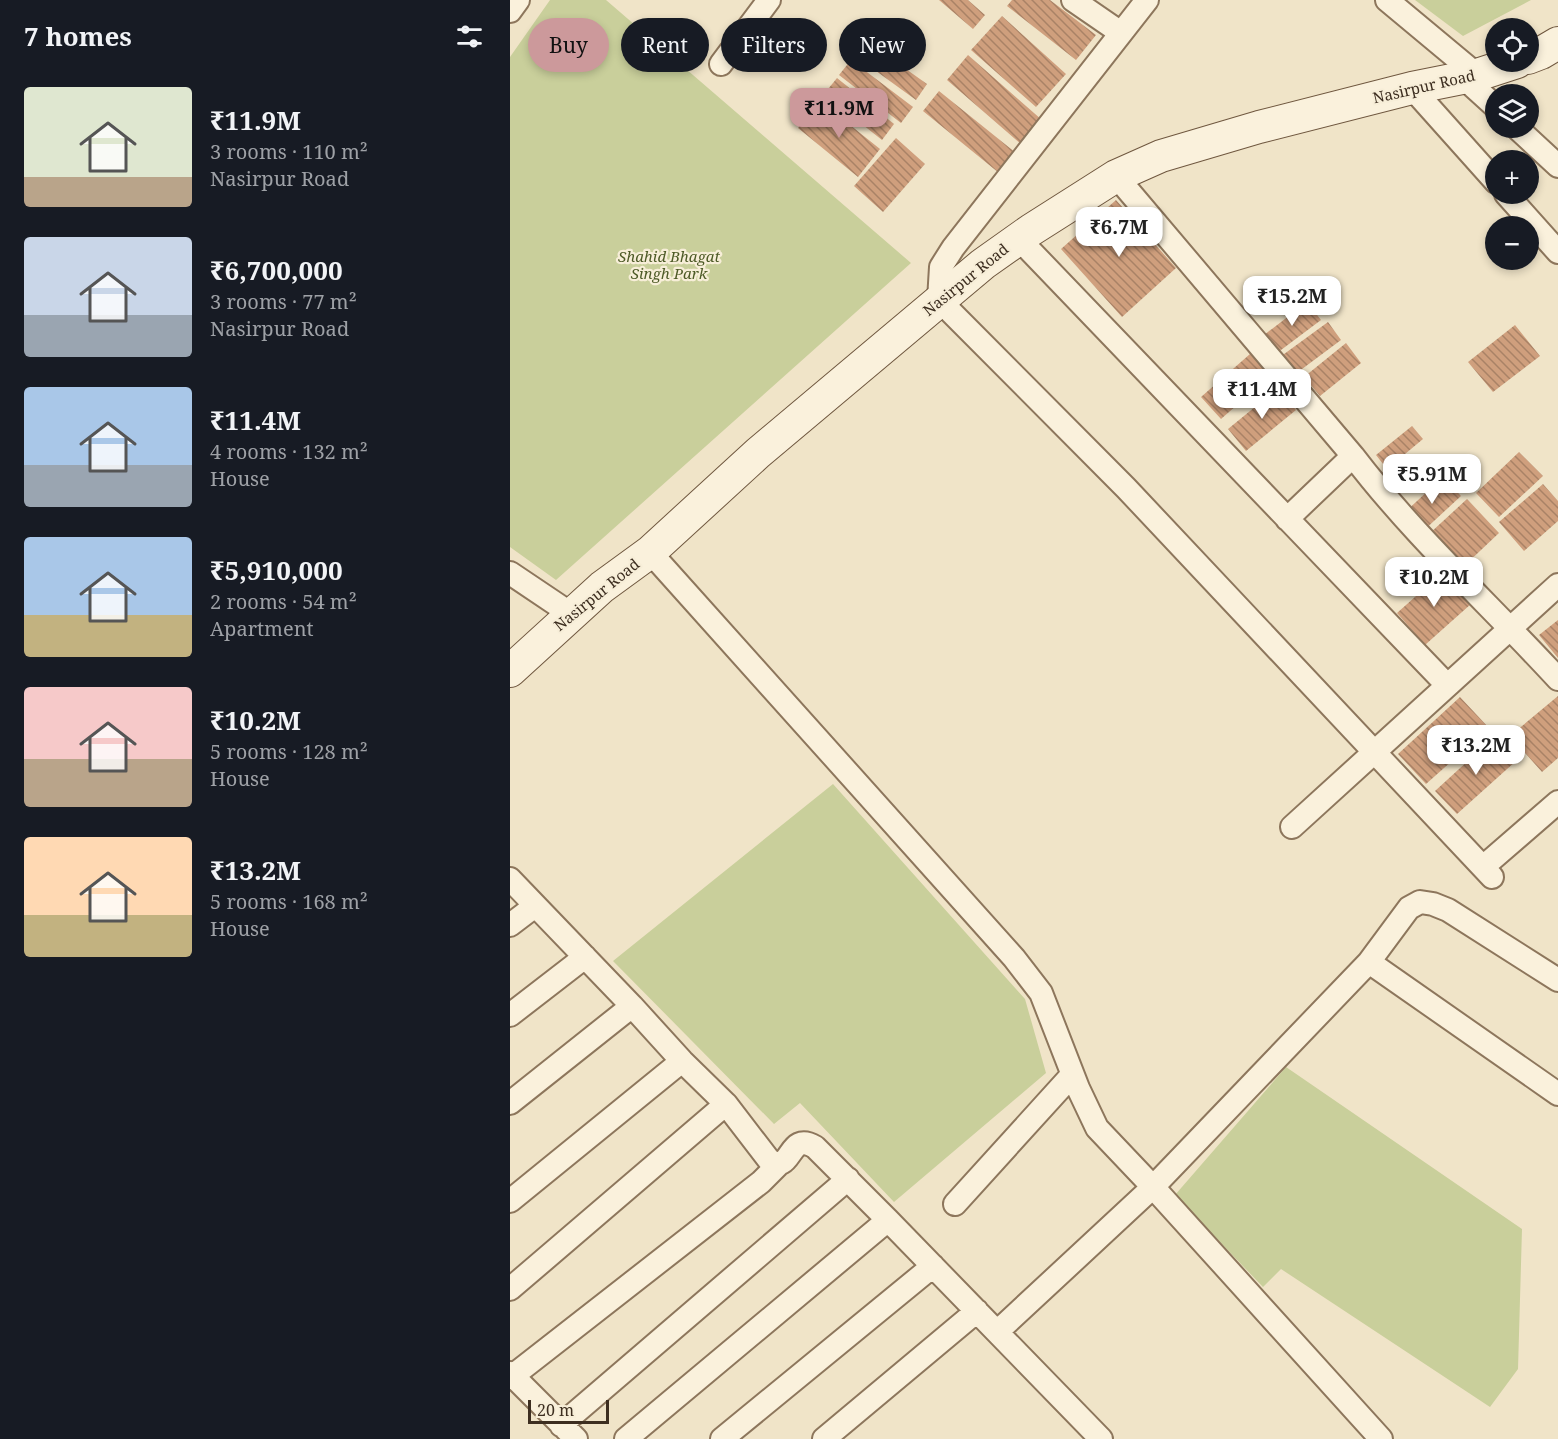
<!DOCTYPE html>
<meta charset="utf-8">
<style>
body{margin:0;font-family:"Noto Serif",serif;background:#242831;color:#f1f3f6;height:100vh;display:flex;flex-direction:column;font-size:22px;white-space:nowrap}
*{box-sizing:border-box;margin:0}
p{font-size:20px;color:#9ea1a6}
.icon{flex:none;width:33px;height:33px;fill:none;stroke:currentColor;stroke-width:2;stroke-linecap:round;stroke-linejoin:round}
.map{position:relative;flex:1;overflow:hidden}
.side{display:flex;flex-direction:column;background:#171b24;width:510px}
.side>*{flex:none}
.top-card{position:absolute;left:18px;top:18px;width:570px;height:54px;display:flex;gap:12px}
.tools{position:absolute;left:975px;top:18px;display:grid;gap:12px}
.tools a{display:grid;place-items:center;width:54px;height:54px;border-radius:50%;background:#171b24;box-shadow:0 3px 9px #0003;font-size:30px}
.scale{position:absolute;left:18px;bottom:15px;width:81px;box-sizing:border-box;padding-left:6px;border:3px solid #3d2e20;border-top:0;font-size:16px;line-height:21px;white-space:nowrap;color:#3d2e20;-webkit-text-stroke:4px #f7eed8;paint-order:stroke}
.price{position:absolute;translate:-50% -51px;padding:0 14px;border-radius:12px;background:#fff;color:#222;font-size:20px;line-height:39px;filter:drop-shadow(0 2px 3px #0008)}
.price::after{content:'';position:absolute;left:50%;top:36px;width:18px;height:14px;margin-left:-9px;background:inherit;clip-path:polygon(0 0,100% 0,50% 100%)}
.price.selected{background:#cc999b;color:#111}
ul{padding:0;list-style:none}
li{display:flex;align-items:center;gap:18px;height:150px;padding:0 24px}
li span{display:grid;place-items:center;flex:none;width:168px;height:120px;border-radius:6px;color:#555}
li>.icon{margin-inline-start:auto}
span .icon{width:72px;height:72px;fill:#fffc;stroke-width:1}
li b{font-size:26px}
h2{display:flex;justify-content:space-between;align-items:center;height:72px;padding:0 24px;font-size:26px}
.pill{padding:0 21px;border-radius:27px;background:#171b24;box-shadow:0 3px 9px #0003;font-size:21px;line-height:54px}
.pill.selected{background:#cc999b;color:#111}
main{display:flex;flex:1;min-height:0}
.map>svg:first-child{display:block}
</style>
<main>
<section class="side">
<h2>7 homes<svg class="icon" aria-label="filters" viewBox="0 0 24 24"><path d="M4 7h16M4 17h16"/><circle cx="9" cy="7" r="2"/><circle cx="15" cy="17" r="2"/></svg></h2>
<ul>
<li><span style="background:linear-gradient(#dfe7d0 75%,#b9a48a 0)"><svg class="icon" aria-label="home" viewBox="0 0 24 24"><path d="M3 11l9-7 9 7M6 9v11h12V9"/></svg></span><div><b>₹11.9M</b><p>3 rooms · 110 m²</p><p>Nasirpur Road</p></div></li>
<li><span style="background:linear-gradient(#c9d6e8 65%,#9aa5b1 0)"><svg class="icon" aria-label="home" viewBox="0 0 24 24"><path d="M3 11l9-7 9 7M6 9v11h12V9"/></svg></span><div><b>₹6,700,000</b><p>3 rooms · 77 m²</p><p>Nasirpur Road</p></div></li>
<li><span style="background:linear-gradient(#a9c7e8 65%,#9aa5b1 0)"><svg class="icon" aria-label="home" viewBox="0 0 24 24"><path d="M3 11l9-7 9 7M6 9v11h12V9"/></svg></span><div><b>₹11.4M</b><p>4 rooms · 132 m²</p><p>House</p></div></li>
<li><span style="background:linear-gradient(#a9c7e8 65%,#c2b280 0)"><svg class="icon" aria-label="home" viewBox="0 0 24 24"><path d="M3 11l9-7 9 7M6 9v11h12V9"/></svg></span><div><b>₹5,910,000</b><p>2 rooms · 54 m²</p><p>Apartment</p></div></li>
<li><span style="background:linear-gradient(#f6c9c9 60%,#b9a48a 0)"><svg class="icon" aria-label="home" viewBox="0 0 24 24"><path d="M3 11l9-7 9 7M6 9v11h12V9"/></svg></span><div><b>₹10.2M</b><p>5 rooms · 128 m²</p><p>House</p></div></li>
<li><span style="background:linear-gradient(#ffd9b3 65%,#c2b280 0)"><svg class="icon" aria-label="home" viewBox="0 0 24 24"><path d="M3 11l9-7 9 7M6 9v11h12V9"/></svg></span><div><b>₹13.2M</b><p>5 rooms · 168 m²</p><p>House</p></div></li>
</ul>
</section>
<div class="map">
<svg width="1048" height="1439" viewBox="0 0 1048 1439">
<defs>
<pattern id="building-back-hatch" width="6" height="6" patternUnits="userSpaceOnUse" patternTransform="scale(1.5)"><rect width="6" height="6" fill="#cf9f7d"/><path d="M-1 5l2 2M0 0l6 6M5-1l2 2" fill="none" stroke="#a98266"/></pattern>
</defs>
<rect width="100%" height="100%" fill="#f0e4c8"/>
<!-- green -->
<path fill="#c9cf9b" d="M40 0H96L401 263 46 580 0 547V57Z
M905 0H1021L953 36Z
M323 784 515 999 536 1073 384 1202 290 1103 264 1124 103 961Z
M776 1067 1012 1229 1008 1369 980 1407 771 1269 753 1287 665 1195Z"/>
<!-- building -->
<path fill="url(#building-back-hatch)" d="M429 0H458L475 15 463 29Z
M502 0H540L586 35 566 60 497 6Z
M492 16 556 74 526 107 461 50Z
M355 40 417 84 406 100 344 55Z
M458 55 532 120 511 144 437 80Z
M341 60 403 107 391 123 329 75Z
M327 78 384 124 372 140 314 94Z
M429 91 506 153 489 173 413 111Z
M310 101 370 149 348 177 288 128Z
M386 138 415 164 373 212 344 186Z
M606 200 666 268 612 317 551 249Z
M797 302 811 320 767 353 754 335Z
M818 322 831 340 784 375 770 357Z
M1005 325 1030 356 983 392 958 362Z
M836 343 851 363 810 396 794 377Z
M740 354 760 376 711 419 691 397Z
M768 388 786 410 736 451 718 429Z
M902 426 913 439 877 469 866 455Z
M1009 452 1033 476 989 517 966 493Z
M933 477 951 496 911 533 893 514Z
M1033 484 1048 501V521L1014 551 989 522Z
M957 499 989 533 952 568 919 534Z
M933 572 961 604 915 645 887 613Z
M1048 620V658L1029 635Z
M1048 696V758L1032 772 1000 736Z
M950 697 979 728 916 784 888 754Z
M984 737 1006 761 947 814 925 791Z"/>
<g fill="none" stroke-linecap="round" stroke-linejoin="round">
<!-- street casing -->
<g stroke="#8d765c" stroke-width="26">
<path id="street" d="M563 0 611 33
M637 0 443 248 431 267 429 300 616 488 982 877
M877 0 967 75
M0 11 8 0
M211 64 259 0
M954 78 986 107
M902 88 986 182
M1007 128 1048 166
M606 176 843 456C904 536 980 605 1048 679
M996 194 1048 252
M509 239 937 685
M777 519 843 456
M140 552 504 958 531 993 568 1088 587 1128 643 1187 871 1439
M0 573 61 614
M782 827 1048 585
M973 867 1048 802
M0 879 122 1006 172 1061 216 1104 259 1160C283 1176 277 1130 305 1147L378 1220 591 1439
M0 925 25 906
M859 962 899 908 910 902 923 904 938 910 1048 980
M0 1015 75 957
M0 1103 122 1006
M0 1201 172 1061
M445 1204 562 1075
M0 1289 216 1104
M487 1332 643 1187 859 962 1048 1094
M0 1373 66 1439
M0 1378 251 1182 269 1164
M51 1425 338 1179
M116 1439 378 1220
M212 1439 423 1266
M314 1439 467 1311"/>
</g>
<!-- secondary casing -->
<g stroke="#6f573f" stroke-width="34">
<path id="secondary" d="M1018 58 1031 53 1048 43
M0 671 92 587 140 552 248 453 473 264 521 230 606 176 651 156 749 127 902 88 967 75 1007 62"/>
</g>
<!-- street -->
<use href="#street" stroke="#faf1dc" stroke-width="22"/>
<!-- secondary -->
<use href="#secondary" stroke="#faf1dc" stroke-width="32"/>
</g>
<g text-anchor="middle" stroke-width="4.5" stroke-linejoin="round" paint-order="stroke">
<!-- street labels -->
<g font-size="15" fill="#3d2e20" stroke="#f7eed8">
<text transform="translate(914 87) rotate(-13)" y="5">Nasirpur Road</text>
<text transform="translate(456 280) rotate(-39)" y="5">Nasirpur Road</text>
<text transform="translate(87 595) rotate(-39)" y="5">Nasirpur Road</text>
</g>
<!-- park labels -->
<g font-size="15" font-style="italic" fill="#4d5a26" stroke="#f7eed8">
<text x="159" y="262">Shahid Bhagat<tspan x="159" dy="17">Singh Park</tspan></text>
</g>
</g>
</svg>
<div class="tools">
<a><svg class="icon" aria-label="locate" viewBox="0 0 24 24"><circle cx="12" cy="12" r="6"/><path d="M12 2v4M12 18v4M2 12h4M18 12h4"/></svg></a>
<a><svg class="icon" aria-label="layers" viewBox="0 0 24 24"><path d="M12 4l9 5-9 5-9-5zM3 14l9 5 9-5"/></svg></a>
<a>+</a>
<a>−</a>
</div>
<div class="scale">20 m</div>
<b class="price selected" style="left:329px;top:139px">₹11.9M</b>
<b class="price" style="left:609px;top:258px">₹6.7M</b>
<b class="price" style="left:782px;top:327px">₹15.2M</b>
<b class="price" style="left:752px;top:420px">₹11.4M</b>
<b class="price" style="left:922px;top:505px">₹5.91M</b>
<b class="price" style="left:924px;top:608px">₹10.2M</b>
<b class="price" style="left:966px;top:776px">₹13.2M</b>
<div class="top-card">
<a class="pill selected">Buy</a>
<a class="pill">Rent</a>
<a class="pill">Filters</a>
<a class="pill">New</a>
</div>
</div>
</main>
